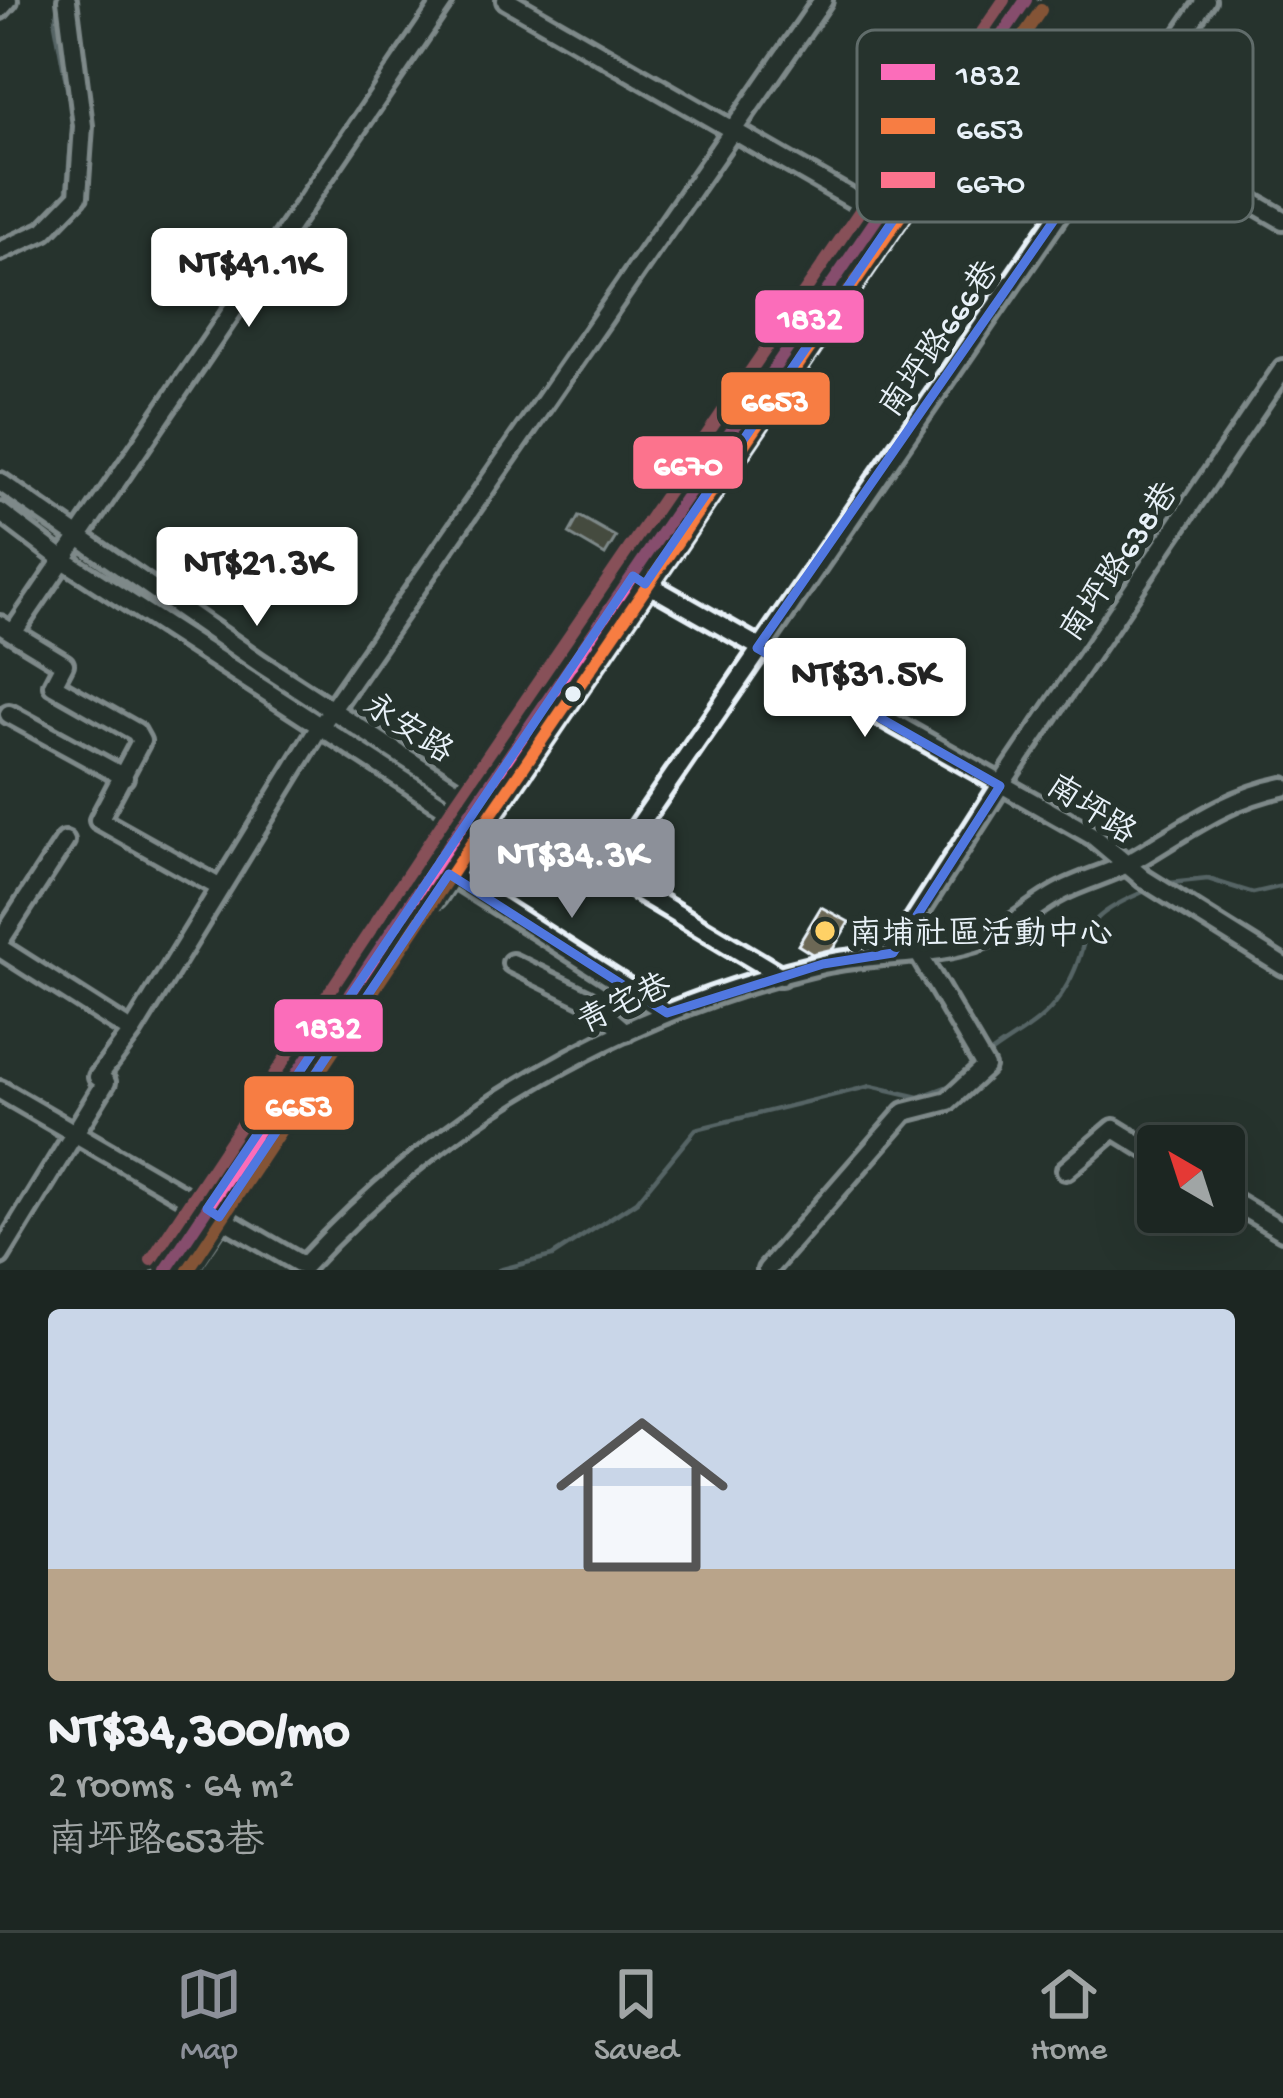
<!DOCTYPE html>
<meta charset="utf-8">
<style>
body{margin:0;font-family:"Gochi Hand","LXGW WenKai TC",sans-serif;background:#29322f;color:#f1f3f6;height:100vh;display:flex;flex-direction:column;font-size:45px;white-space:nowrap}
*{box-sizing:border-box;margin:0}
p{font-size:39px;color:#a0a5a5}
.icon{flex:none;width:66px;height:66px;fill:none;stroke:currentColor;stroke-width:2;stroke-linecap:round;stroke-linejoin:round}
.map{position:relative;height:1270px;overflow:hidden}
.side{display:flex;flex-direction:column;background:#1c2622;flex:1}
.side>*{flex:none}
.needle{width:78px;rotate:321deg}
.tools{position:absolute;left:1137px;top:1125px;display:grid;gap:24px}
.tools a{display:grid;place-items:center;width:108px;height:108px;border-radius:12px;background:#1c2622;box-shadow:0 12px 48px #0002,0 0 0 3px #3a4340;font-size:60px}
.price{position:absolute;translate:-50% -102px;padding:0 27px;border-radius:12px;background:#fff;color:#222;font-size:39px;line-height:78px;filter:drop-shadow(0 3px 6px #0008)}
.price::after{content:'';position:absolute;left:50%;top:72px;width:36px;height:27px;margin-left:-18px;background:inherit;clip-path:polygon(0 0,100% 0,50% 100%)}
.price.selected{background:#8c9099;color:#fff}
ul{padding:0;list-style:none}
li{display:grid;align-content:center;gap:24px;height:636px;padding:0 48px}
li span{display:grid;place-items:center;height:372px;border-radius:12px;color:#555}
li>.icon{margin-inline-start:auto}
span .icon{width:216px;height:216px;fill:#fffc;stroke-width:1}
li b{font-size:51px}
.tabs{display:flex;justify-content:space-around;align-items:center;height:168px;border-top:3px solid #3a4340;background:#1c2622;font-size:33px;color:#a0a5a5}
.tabs a{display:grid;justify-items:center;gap:6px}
.tabs .selected{color:#8c9099}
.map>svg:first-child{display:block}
</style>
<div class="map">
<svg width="1283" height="1270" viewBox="0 0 1283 1270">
<rect width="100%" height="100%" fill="#26332d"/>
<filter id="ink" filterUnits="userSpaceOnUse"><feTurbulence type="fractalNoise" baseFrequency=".00833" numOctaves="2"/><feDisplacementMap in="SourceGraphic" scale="24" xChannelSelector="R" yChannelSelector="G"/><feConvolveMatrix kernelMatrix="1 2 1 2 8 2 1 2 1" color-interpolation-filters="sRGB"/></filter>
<g filter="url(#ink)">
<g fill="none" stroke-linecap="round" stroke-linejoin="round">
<!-- stream -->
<path stroke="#90a1a9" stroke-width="4.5" d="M59 0 55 23 73 120 66 201
M1160 884 1208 879 1253 893 1283 886
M986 1057C1011 1037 1041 1025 1059 998 1101 937 1060 926 1150 889
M499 1270 552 1256 637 1201 696 1129 871 1086 919 1097 951 1085 968 1072"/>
</g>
<!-- building -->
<path fill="#6c6754" stroke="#e8f1f8" stroke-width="3" d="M579 516 616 537 605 555 569 534Z
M821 907 849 922 833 949 812 954 798 945Z"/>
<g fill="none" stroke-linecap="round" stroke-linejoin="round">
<!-- minor casing -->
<g stroke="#e8f1f8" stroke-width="26">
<path id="minor" d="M506 0 887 219
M0 9 8 0
M997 55 1283 220
M0 251 44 231 78 196 83 126 67 0
M0 482 261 664 486 810
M0 512 62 559 474 826
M637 578 1093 836 1144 879 1283 966
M0 625 64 664 53 685 136 732 141 741 99 820 217 886
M13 633 444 0
M9 714 124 777
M449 874 667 1013
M0 941 65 841
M0 948 132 1032
M893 953 1000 786 1283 369
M512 963 588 1000 626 1032
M781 976 607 872 1206 0
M0 1090 304 1266C442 1115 623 1010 823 964 875 952 934 958 984 939 1012 929 1035 904 1062 891 1083 880 1108 874 1129 863 1180 834 1223 799 1283 787
M1066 1170 1114 1129 1158 1156
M1224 1196 1283 1231
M0 1255 106 1082 98 1077 132 1032 315 734 823 0
M767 1270 905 1112 948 1101 985 1067 913 944"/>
</g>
<!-- major casing -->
<g stroke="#e8f1f8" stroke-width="30">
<path id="major" d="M435 896 1001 63
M166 1270 466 819 1026 0
M183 1270 217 1221"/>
</g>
<!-- minor -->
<use href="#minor" stroke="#26332d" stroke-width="16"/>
<!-- major -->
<use href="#major" stroke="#26332d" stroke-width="21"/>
<!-- bus-1 casing -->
<g stroke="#26332d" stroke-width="21">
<path id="bus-1" d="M166 1270 466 819 1026 0"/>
</g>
<!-- bus-2 casing -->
<g stroke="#26332d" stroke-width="21">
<path id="bus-2" d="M188 1270 481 829 1041 10"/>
</g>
<!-- bus-3 casing -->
<g stroke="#26332d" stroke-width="21">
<path id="bus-3" d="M151 1260 451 809 1004 0"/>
</g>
<!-- bus-1 -->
<use href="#bus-1" stroke="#fb6dba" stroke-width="12"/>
<!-- bus-2 -->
<use href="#bus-2" stroke="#f77d43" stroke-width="12"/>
<!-- bus-3 -->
<use href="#bus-3" stroke="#fc738d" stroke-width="12"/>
</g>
</g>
<!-- marked area -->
<path d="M0 0H1283V1270H0ZM1003 59 1118 128 757 648 1000 786 893 953 823 964 667 1013 449 874 219 1217 207 1209 633 576 645 584Z" fill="#26332d" fill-opacity=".55" fill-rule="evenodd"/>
<path fill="none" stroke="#5077e0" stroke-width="9" stroke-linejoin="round" d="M1003 59 1118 128 757 648 1000 786 893 953 823 964 667 1013 449 874 219 1217 207 1209 633 576 645 584Z"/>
<!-- markers -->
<circle fill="#e8f1f8" stroke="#26332d" stroke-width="4.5" cx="573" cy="694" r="10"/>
<circle fill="#ffd166" stroke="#26332d" stroke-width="4.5" cx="825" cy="931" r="12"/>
<g text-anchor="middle" stroke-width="12" stroke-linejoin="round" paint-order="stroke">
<!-- street labels -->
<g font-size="33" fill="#e8f1f8" stroke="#26332d">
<text transform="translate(937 337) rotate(-55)" y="12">南坪路666巷</text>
<text transform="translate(1117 560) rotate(-56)" y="12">南坪路638巷</text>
<text transform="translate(410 726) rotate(33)" y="12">永安路</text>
<text transform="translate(1093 807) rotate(33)" y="12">南坪路</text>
<text transform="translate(623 1001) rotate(-25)" y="12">青宅巷</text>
</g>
<!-- poi labels -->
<g font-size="33" fill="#e8f1f8" stroke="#26332d" text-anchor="start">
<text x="849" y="943">南埔社區活動中心</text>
</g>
</g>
<!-- legend -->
<rect x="857" y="30" width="396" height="192" rx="18" fill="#26332d" stroke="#606c6a" stroke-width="3"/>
<rect x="881" y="64" width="54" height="16" fill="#fb6dba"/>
<rect x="881" y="118" width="54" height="16" fill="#f77d43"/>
<rect x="881" y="172" width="54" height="16" fill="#fc738d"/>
<g font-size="33" fill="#e8f1f8">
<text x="956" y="84">1832</text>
<text x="956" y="138">6653</text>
<text x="956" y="192">6670</text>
</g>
<g stroke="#26332d" stroke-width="4.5">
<rect x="753" y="288" width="113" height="57" rx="12" fill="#fb6dba"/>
<rect x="719" y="370" width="113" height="57" rx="12" fill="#f77d43"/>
<rect x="631" y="434" width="114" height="57" rx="12" fill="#fc738d"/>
<rect x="272" y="997" width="113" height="57" rx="12" fill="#fb6dba"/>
<rect x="242" y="1074" width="114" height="58" rx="12" fill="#f77d43"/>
</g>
<g font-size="33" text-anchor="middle" font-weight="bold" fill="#fff">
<text x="810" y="328">1832</text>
<text x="775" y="410">6653</text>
<text x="688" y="474">6670</text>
<text x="329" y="1037">1832</text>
<text x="299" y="1115">6653</text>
</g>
</svg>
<div class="tools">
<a><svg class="needle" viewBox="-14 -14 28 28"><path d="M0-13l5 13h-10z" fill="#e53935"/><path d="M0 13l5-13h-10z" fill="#a0a5a5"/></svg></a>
</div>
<b class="price" style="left:249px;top:330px">NT$41.1K</b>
<b class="price" style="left:257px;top:629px">NT$21.3K</b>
<b class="price" style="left:865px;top:740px">NT$31.5K</b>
<b class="price selected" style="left:572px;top:921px">NT$34.3K</b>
</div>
<section class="side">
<ul>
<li><span style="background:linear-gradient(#c9d6e8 70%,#b9a48a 0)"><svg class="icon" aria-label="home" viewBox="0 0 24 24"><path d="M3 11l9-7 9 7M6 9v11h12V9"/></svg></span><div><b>NT$34,300/mo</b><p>2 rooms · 64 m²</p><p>南坪路653巷</p></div></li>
</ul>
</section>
<nav class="tabs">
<a class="selected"><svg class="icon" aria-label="map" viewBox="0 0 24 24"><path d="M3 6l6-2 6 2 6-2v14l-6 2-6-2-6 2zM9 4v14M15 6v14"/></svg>Map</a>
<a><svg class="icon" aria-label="saved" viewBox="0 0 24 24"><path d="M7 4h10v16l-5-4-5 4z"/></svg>Saved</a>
<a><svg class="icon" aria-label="home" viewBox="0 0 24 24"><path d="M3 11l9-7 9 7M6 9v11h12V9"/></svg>Home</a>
</nav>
